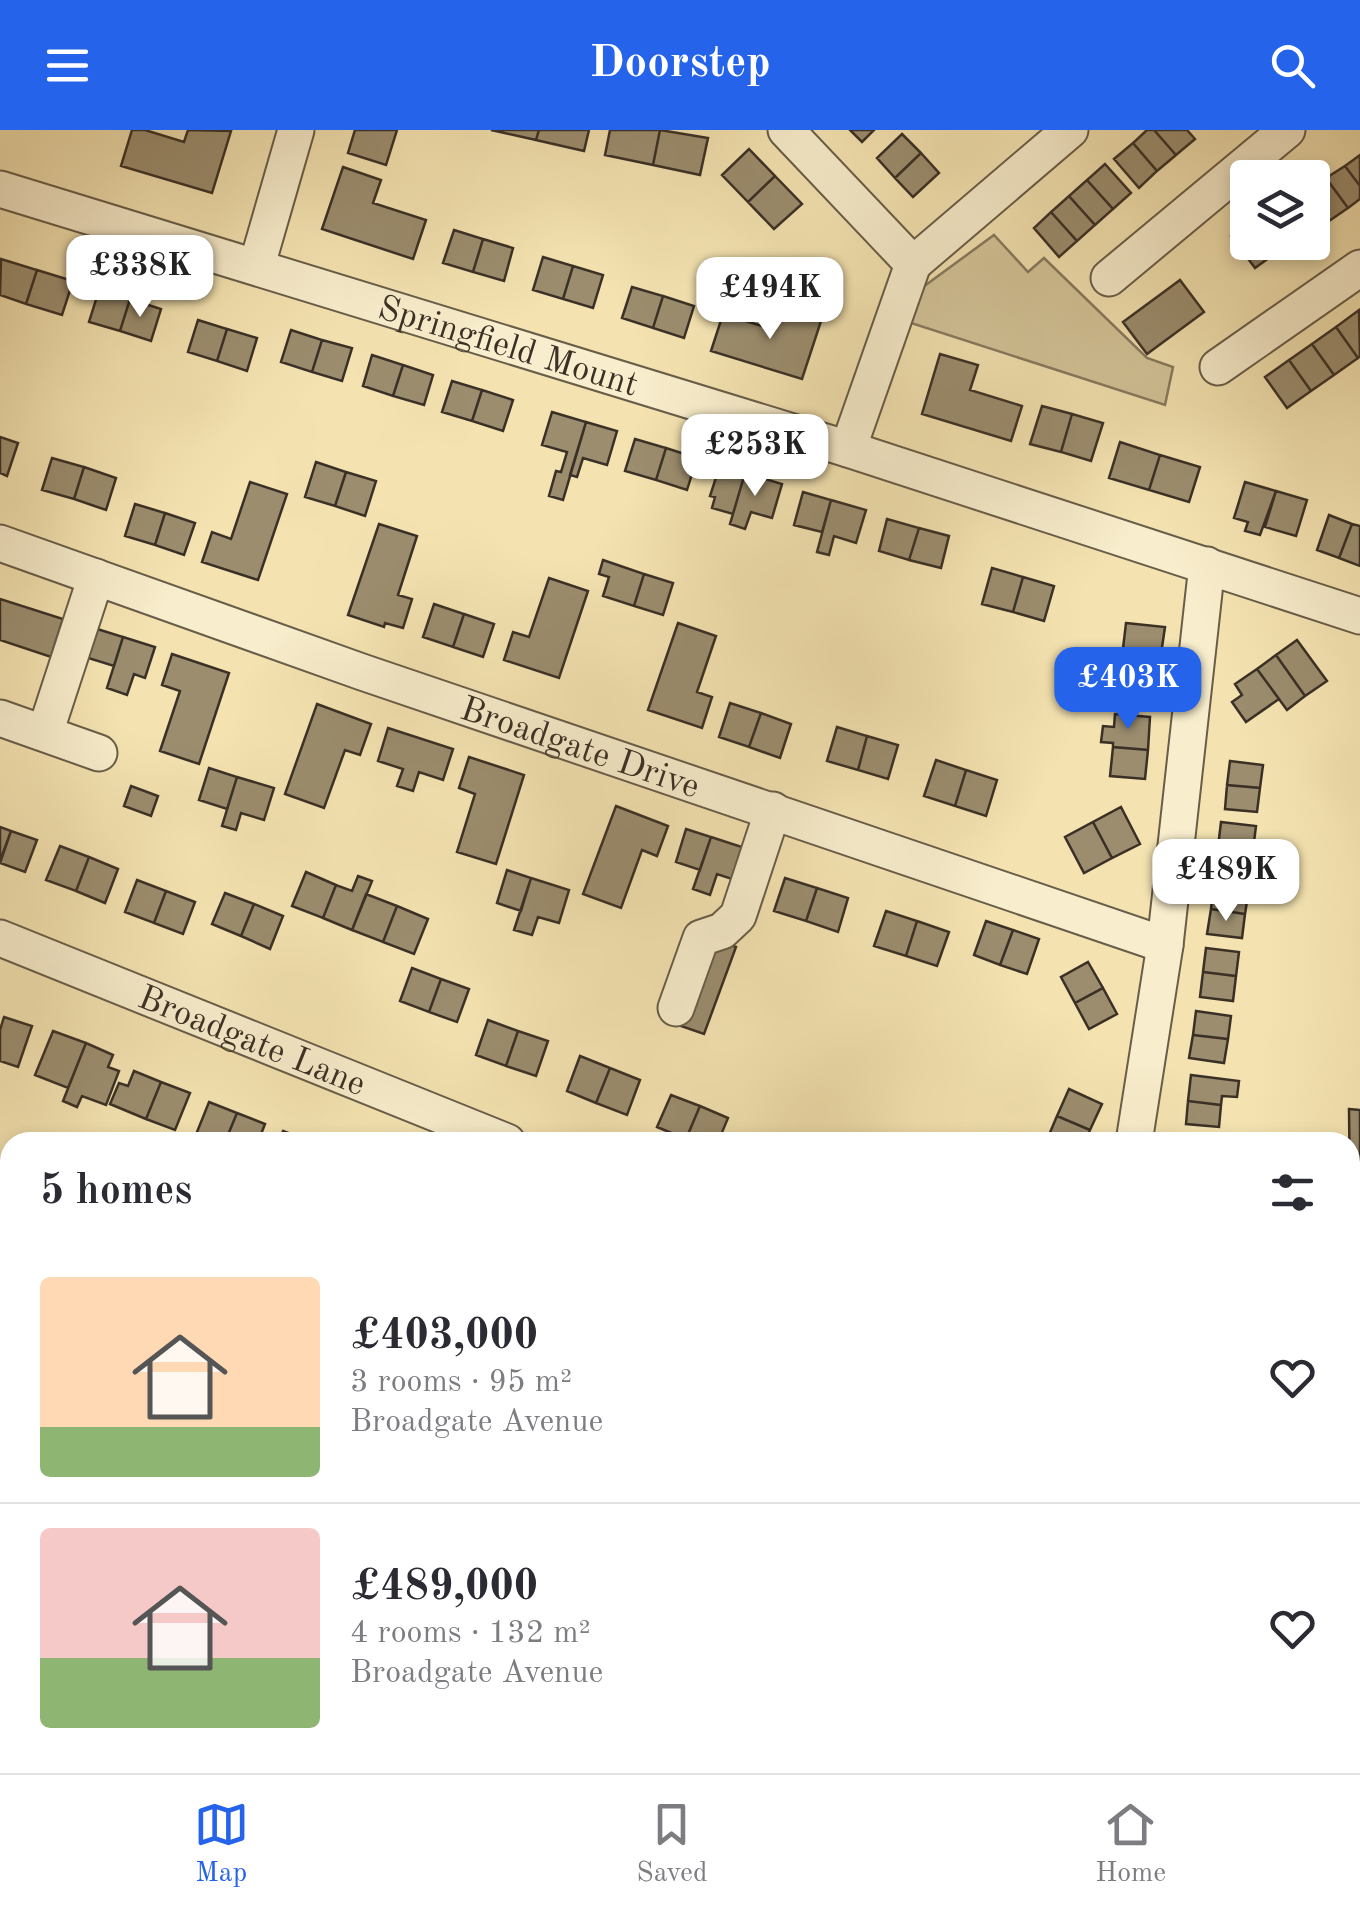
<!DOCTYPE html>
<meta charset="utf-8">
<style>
body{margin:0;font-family:"Old Standard TT",serif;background:#f7f7f7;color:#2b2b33;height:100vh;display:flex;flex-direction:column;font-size:38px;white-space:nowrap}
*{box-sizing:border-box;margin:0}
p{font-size:32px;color:#7c7c81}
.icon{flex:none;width:55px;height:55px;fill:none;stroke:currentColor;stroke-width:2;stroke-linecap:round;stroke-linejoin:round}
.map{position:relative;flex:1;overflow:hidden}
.details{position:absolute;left:0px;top:1002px;width:1360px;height:642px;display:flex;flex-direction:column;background:#fff;border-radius:30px 30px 0 0;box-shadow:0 5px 15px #0003}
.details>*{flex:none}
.fabs{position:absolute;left:1230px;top:30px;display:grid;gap:20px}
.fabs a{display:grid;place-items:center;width:100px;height:100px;border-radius:10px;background:#fff;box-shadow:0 5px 15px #0003;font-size:50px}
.price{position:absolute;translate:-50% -85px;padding:0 22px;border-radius:20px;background:#fff;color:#222;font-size:32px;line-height:65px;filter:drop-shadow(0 2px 5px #0008)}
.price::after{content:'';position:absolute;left:50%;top:60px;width:30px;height:22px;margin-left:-15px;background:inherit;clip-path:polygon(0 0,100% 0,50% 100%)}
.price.active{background:#2563eb;color:#fff}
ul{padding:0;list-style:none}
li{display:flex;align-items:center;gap:30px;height:250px;padding:0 40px}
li+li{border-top:2px solid #e1e1e2}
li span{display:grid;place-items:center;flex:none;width:280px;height:200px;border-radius:10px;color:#555}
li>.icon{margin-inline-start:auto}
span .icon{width:120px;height:120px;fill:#fffc;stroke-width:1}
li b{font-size:42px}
h2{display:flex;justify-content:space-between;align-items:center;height:120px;padding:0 40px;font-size:42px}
header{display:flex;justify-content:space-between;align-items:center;height:130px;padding:0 40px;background:#2563eb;color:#fff;font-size:45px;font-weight:800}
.tab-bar{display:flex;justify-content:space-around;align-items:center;height:140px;border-top:2px solid #e1e1e2;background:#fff;font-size:28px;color:#7c7c81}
.tab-bar a{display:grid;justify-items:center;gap:5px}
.tab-bar .active{color:#2563eb}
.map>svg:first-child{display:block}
</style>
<header><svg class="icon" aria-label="menu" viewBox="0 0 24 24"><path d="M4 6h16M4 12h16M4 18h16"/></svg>Doorstep<svg class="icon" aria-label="search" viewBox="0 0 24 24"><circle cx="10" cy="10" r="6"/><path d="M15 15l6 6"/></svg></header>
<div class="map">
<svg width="1360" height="1643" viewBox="0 0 1360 1643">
<rect width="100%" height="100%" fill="#f4e3b1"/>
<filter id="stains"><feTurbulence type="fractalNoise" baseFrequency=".002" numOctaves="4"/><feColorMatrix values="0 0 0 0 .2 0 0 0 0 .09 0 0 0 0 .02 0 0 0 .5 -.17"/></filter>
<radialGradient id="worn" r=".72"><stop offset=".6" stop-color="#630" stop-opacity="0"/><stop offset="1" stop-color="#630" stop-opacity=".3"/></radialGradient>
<!-- green -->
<path fill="#d4c599" stroke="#877a60" stroke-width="2.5" d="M994 105 1028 142 1044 128 1147 228 1173 237 1165 275 911 193 923 157Z
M1350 1611 1360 1615V1643H1287L1293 1635H1350Z"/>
<!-- building -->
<path fill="#9b8d6e" stroke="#3a3026" stroke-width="2.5" d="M132 0H145L184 12 188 0 231 1 212 63 121 36Z
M355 0H397L386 35 348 23Z
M491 0H539L536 10Z
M539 0H589L584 21 536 10Z
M610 0H660L653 35 605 25Z
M660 0 708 8 700 45 653 35Z
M850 0H874L862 12Z
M1147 0H1154L1176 25 1157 41 1133 13Z
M1154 0H1187L1195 9 1176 25Z
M902 4 921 23 895 48 877 28Z
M1133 13 1157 41 1139 58 1114 29Z
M749 19 775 46 748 72 722 45Z
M921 23 939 43 913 67 895 48Z
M1360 25V56L1345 36Z
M1105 34 1131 63 1113 79 1087 50Z
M1345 36 1360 56V69L1348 78 1326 48Z
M343 37 381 50 373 73 426 90 413 129 322 99Z
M775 46 802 74 774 99 748 72Z
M1326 48 1348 78 1329 91 1312 68V58Z
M1087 50 1113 79 1095 95 1069 66Z
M1069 66 1095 95 1077 111 1051 82Z
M1312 68 1329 91 1312 103Z
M1051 82 1077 111 1059 127 1034 98Z
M1248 93V112H1276L1281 119 1255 138 1231 106Z
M454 100 483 109 473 142 443 133Z
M483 109 513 118 504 151 473 142Z
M543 127 573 136 563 169 533 160Z
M1 129 37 140 26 174 0 165Z
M573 136 603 145 593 178 563 169Z
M37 140 73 151 62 185 26 174Z
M1180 150 1204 182 1147 224 1123 192Z
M632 157 663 166 653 198 622 188Z
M99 160 130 169 120 201 89 192Z
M663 166 694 176 684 208 653 198Z
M130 169 161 179 151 211 120 201Z
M783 176 822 188 802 249 711 221 723 184 775 200Z
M1359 180 1360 226 1358 228 1336 197Z
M198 190 227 199 217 231 188 222Z
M1336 197 1358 228 1334 245 1312 214Z
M227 199 257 208 247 241 217 231Z
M291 200 322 210 312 242 281 232Z
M322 210 352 218 342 251 312 242Z
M1312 214 1334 245 1311 261 1289 230Z
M940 224 978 235 970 260 1022 276 1011 311 922 284Z
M372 225 403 235 393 266 363 256Z
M1289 230 1311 261 1287 278 1265 247Z
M403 235 433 245 424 275 393 266Z
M452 251 482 260 472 291 442 282Z
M482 260 513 270 503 301 472 291Z
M1042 276 1072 284 1061 322 1030 314Z
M552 282 586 292 563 370 549 366 556 341 561 342 567 322 542 315Z
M1072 284 1103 293 1091 331 1061 322Z
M586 292 617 301 607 335 583 328 577 347 570 345Z
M0 307 18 313 7 346 0 343Z
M635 309 666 318 656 350 625 341Z
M1120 312 1160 325 1149 360 1109 348Z
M666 318 697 328 687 360 656 350Z
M1160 325 1200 337 1189 372 1149 360Z
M52 328 84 337 74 369 42 360Z
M316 332 346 342 335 376 305 367Z
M720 335 745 343 733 384 712 378 715 367 710 366Z
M84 337 116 348 106 380 74 369Z
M346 342 376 351 365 386 335 376Z
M745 343 782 354 772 388 751 382 745 399 730 394Z
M250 352 287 364 258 450 202 432 212 402 231 409Z
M1245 352 1276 361 1260 405 1245 401 1248 392 1234 388Z
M1276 361 1307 370 1296 406 1265 397Z
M803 362 831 370 822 402 794 395Z
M831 370 866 380 856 413 834 406 829 425 817 422Z
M135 374 165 383 155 415 125 406Z
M165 383 195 393 184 425 155 415Z
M1329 385 1352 394 1339 428 1317 420Z
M887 389 919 398 909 430 879 421Z
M379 394 417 406 398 465 412 469 403 498 385 493 384 497 348 485Z
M1352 394 1360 396V436L1339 428Z
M919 398 949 406 941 438 909 430Z
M603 430 644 444 634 476 603 466 609 447 599 444Z
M992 438 1023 447 1013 482 982 474Z
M644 444 673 453 663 485 634 476Z
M1023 447 1054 456 1044 491 1013 482Z
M549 448 588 461 559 548 504 530 513 502 529 507Z
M0 469 63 489 51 527 0 510Z
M434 474 464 484 453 517 423 507Z
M464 484 494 494 483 527 453 517Z
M678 493 716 506 697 562 712 567 702 598 648 580Z
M1126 493 1165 497 1160 531 1122 527Z
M94 498 123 507 114 536 85 527Z
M123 507 155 517 145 548 134 544 127 565 107 558Z
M1297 510 1327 551 1305 566 1276 525Z
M172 524 229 543 199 634 160 621 180 561 162 555Z
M1276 525 1305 566 1287 580 1257 539Z
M1122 527 1160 531 1156 566 1118 561Z
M1257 539 1279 569 1246 592 1232 572 1242 565 1235 554Z
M730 573 761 583 749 617 719 607Z
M317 574 371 594 360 625 345 620 324 678 285 664Z
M761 583 791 594 780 628 749 617Z
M1115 584 1150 587 1148 620 1113 617V613L1101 612 1103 596 1114 597Z
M837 597 867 606 858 640 827 631Z
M388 598 453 619 443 650 419 642 413 661 397 656 403 639 378 631Z
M867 606 898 615 888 649 858 640Z
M1113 617 1148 620 1145 649 1110 646Z
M469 627 524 645 496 734 457 722 475 664 459 658Z
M936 630 966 640 955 676 924 666Z
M1230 631 1263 635 1260 658 1227 655Z
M209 638 237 647 227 679 199 670Z
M966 640 997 650 986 686 955 676Z
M237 647 274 658 264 690 241 683 236 700 222 696Z
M1227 655 1260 658 1257 682 1225 679Z
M131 656 158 666 151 686 124 676Z
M616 676 668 696 657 726 642 720 621 778 583 764Z
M1121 677 1140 714 1112 728 1093 692Z
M1093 692 1112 728 1084 743 1065 707Z
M1221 692 1256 696 1253 720 1218 717Z
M0 697 11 701 0 731Z
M686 699 711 707 700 740 676 732Z
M11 701 37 710 25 742 0 733Z
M711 707 748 719 738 751 717 744 710 765 693 759Z
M60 716 89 727 76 761 46 750Z
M1218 717 1253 720 1250 745 1215 741Z
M89 727 118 739 105 773 76 761Z
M507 740 531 748 521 781 497 773Z
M306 742 336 755 323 788 292 776Z
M358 746 372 751 352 800 323 788 336 755 352 761Z
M531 748 569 760 559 793 538 787 532 805 514 800Z
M785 748 817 758 806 791 774 781Z
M137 750 166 761 154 793 125 782Z
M1214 754 1249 759 1245 784 1211 779Z
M817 758 848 768 838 802 806 791Z
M166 761 195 772 183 804 154 793Z
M225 763 254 774 241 806 212 794Z
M366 764 397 776 383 812 352 800Z
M254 774 283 786 270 819 241 806Z
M397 776 428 789 414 824 383 812Z
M1211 779 1245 784 1242 808 1207 804Z
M886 781 917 791 906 826 874 816Z
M917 791 949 802 937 836 906 826Z
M986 791 1013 800 1000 835 974 825Z
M1013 800 1039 809 1027 844 1000 835Z
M713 808 736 817 704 904 681 896Z
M1206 818 1239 822 1236 846 1203 842Z
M1088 832 1103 858 1075 873 1061 847Z
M412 838 441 849 429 882 400 871Z
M1203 842 1236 846 1233 871 1200 867Z
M441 849 469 859 457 892 429 882Z
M1103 858 1117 884 1089 899 1075 873Z
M1196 881 1231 886 1228 909 1193 905Z
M4 887 32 896 18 937 0 931V900Z
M488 890 518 901 506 936 476 925Z
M53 901 86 913 68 958 35 945Z
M518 901 548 911 536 946 506 936Z
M1193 905 1228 909 1224 933 1189 928Z
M86 913 113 925 108 937 119 941 106 975 82 966 77 977 63 971Z
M580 926 610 938 596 973 567 961Z
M610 938 640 950 627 985 596 973Z
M134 941 161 952 146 989 110 974 119 953 128 956Z
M1191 945 1239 951 1237 967 1222 966 1221 975 1188 971Z
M161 952 190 963 175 1000 146 989Z
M1069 959 1102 974 1090 1000 1057 986Z
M671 965 700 976 686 1009 657 997Z
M1188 971 1221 975 1219 997 1186 994Z
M209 972 237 983 225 1012H193Z
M700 976 728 988 718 1012 686 1009Z
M1349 979 1360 980V1069H1350Z
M237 983 265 994 258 1012H225Z
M1057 986 1090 1000 1085 1012H1046Z
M283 1001 312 1012H278Z
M1353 1069H1360V1105L1351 1104Z
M1350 1104 1360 1105V1208L1350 1207Z
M0 1128 10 1132 0 1159Z
M10 1136V1166L0 1162Z
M5 1541H10V1575L7 1576Z
M341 1635H381L386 1643H347Z
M630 1635H657L665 1643H621Z
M840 1635H858L866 1643H832Z
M1183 1635H1236L1230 1643H1174Z"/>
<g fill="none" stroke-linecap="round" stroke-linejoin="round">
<!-- minor casing -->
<g stroke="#685d49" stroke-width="39">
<g id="minor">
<path d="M786 0 913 134 848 319"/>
<path id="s1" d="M0 59 848 319 1360 486"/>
<path d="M913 134 1070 0"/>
<path d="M257 135 296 0"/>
<path d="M1109 148 1287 0"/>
<path d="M1218 237 1360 138"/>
<path id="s2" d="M0 413 362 542 1165 815"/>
<path d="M0 588 99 623"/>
<path d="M45 603 96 447"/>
<path id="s3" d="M0 808 507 1012"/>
<path d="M676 878 701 808 722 801 738 786 773 680"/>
<path d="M1134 1012 1165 815 1207 435"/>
<path d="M0 1214 10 1219"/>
<path d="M1350 1259 1360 1260"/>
<path d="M0 1633 10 1632"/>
<path d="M740 1643 747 1635"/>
</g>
</g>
<!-- minor -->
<use href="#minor" stroke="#f8edcc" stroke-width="35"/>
</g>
<g text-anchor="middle" stroke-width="8" stroke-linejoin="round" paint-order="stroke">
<!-- street labels -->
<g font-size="35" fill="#3a3026" stroke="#f8edcc">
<text dy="12" stroke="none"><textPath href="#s1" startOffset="532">Springfield Mount</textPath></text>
<text dy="12" stroke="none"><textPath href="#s2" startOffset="615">Broadgate Drive</textPath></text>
<text dy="12" stroke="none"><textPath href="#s3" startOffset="272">Broadgate Lane</textPath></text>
</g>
</g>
<rect width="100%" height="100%" filter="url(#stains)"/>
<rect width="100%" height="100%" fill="url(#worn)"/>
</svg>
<div class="fabs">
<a><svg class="icon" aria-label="layers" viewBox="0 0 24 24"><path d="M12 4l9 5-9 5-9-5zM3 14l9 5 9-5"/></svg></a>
</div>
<b class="price" style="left:140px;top:190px">£338K</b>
<b class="price" style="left:770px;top:212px">£494K</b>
<b class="price" style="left:755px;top:369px">£253K</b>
<b class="price active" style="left:1128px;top:602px">£403K</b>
<b class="price" style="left:1226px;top:794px">£489K</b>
<section class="details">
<h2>5 homes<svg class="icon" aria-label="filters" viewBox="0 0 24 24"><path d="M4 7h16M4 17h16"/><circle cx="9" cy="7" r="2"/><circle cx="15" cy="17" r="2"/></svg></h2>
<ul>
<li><span style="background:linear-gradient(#ffd9b3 75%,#8fb573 0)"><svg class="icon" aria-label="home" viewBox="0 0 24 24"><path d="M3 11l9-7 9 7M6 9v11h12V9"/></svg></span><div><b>£403,000</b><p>3 rooms · 95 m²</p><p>Broadgate Avenue</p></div><svg class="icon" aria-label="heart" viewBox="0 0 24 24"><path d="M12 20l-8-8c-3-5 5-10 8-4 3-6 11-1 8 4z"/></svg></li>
<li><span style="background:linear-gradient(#f6c9c9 65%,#8fb573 0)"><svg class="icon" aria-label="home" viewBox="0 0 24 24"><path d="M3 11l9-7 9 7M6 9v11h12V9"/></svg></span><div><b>£489,000</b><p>4 rooms · 132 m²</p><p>Broadgate Avenue</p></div><svg class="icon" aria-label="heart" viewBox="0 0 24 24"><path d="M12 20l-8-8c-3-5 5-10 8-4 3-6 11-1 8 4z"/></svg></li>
</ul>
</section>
</div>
<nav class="tab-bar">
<a class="active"><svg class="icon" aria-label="map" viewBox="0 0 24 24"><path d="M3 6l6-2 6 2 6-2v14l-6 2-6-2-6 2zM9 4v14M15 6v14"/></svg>Map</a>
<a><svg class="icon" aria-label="saved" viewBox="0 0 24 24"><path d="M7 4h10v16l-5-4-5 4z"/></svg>Saved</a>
<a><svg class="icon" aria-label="home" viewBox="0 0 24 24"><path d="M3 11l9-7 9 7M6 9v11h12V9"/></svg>Home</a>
</nav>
